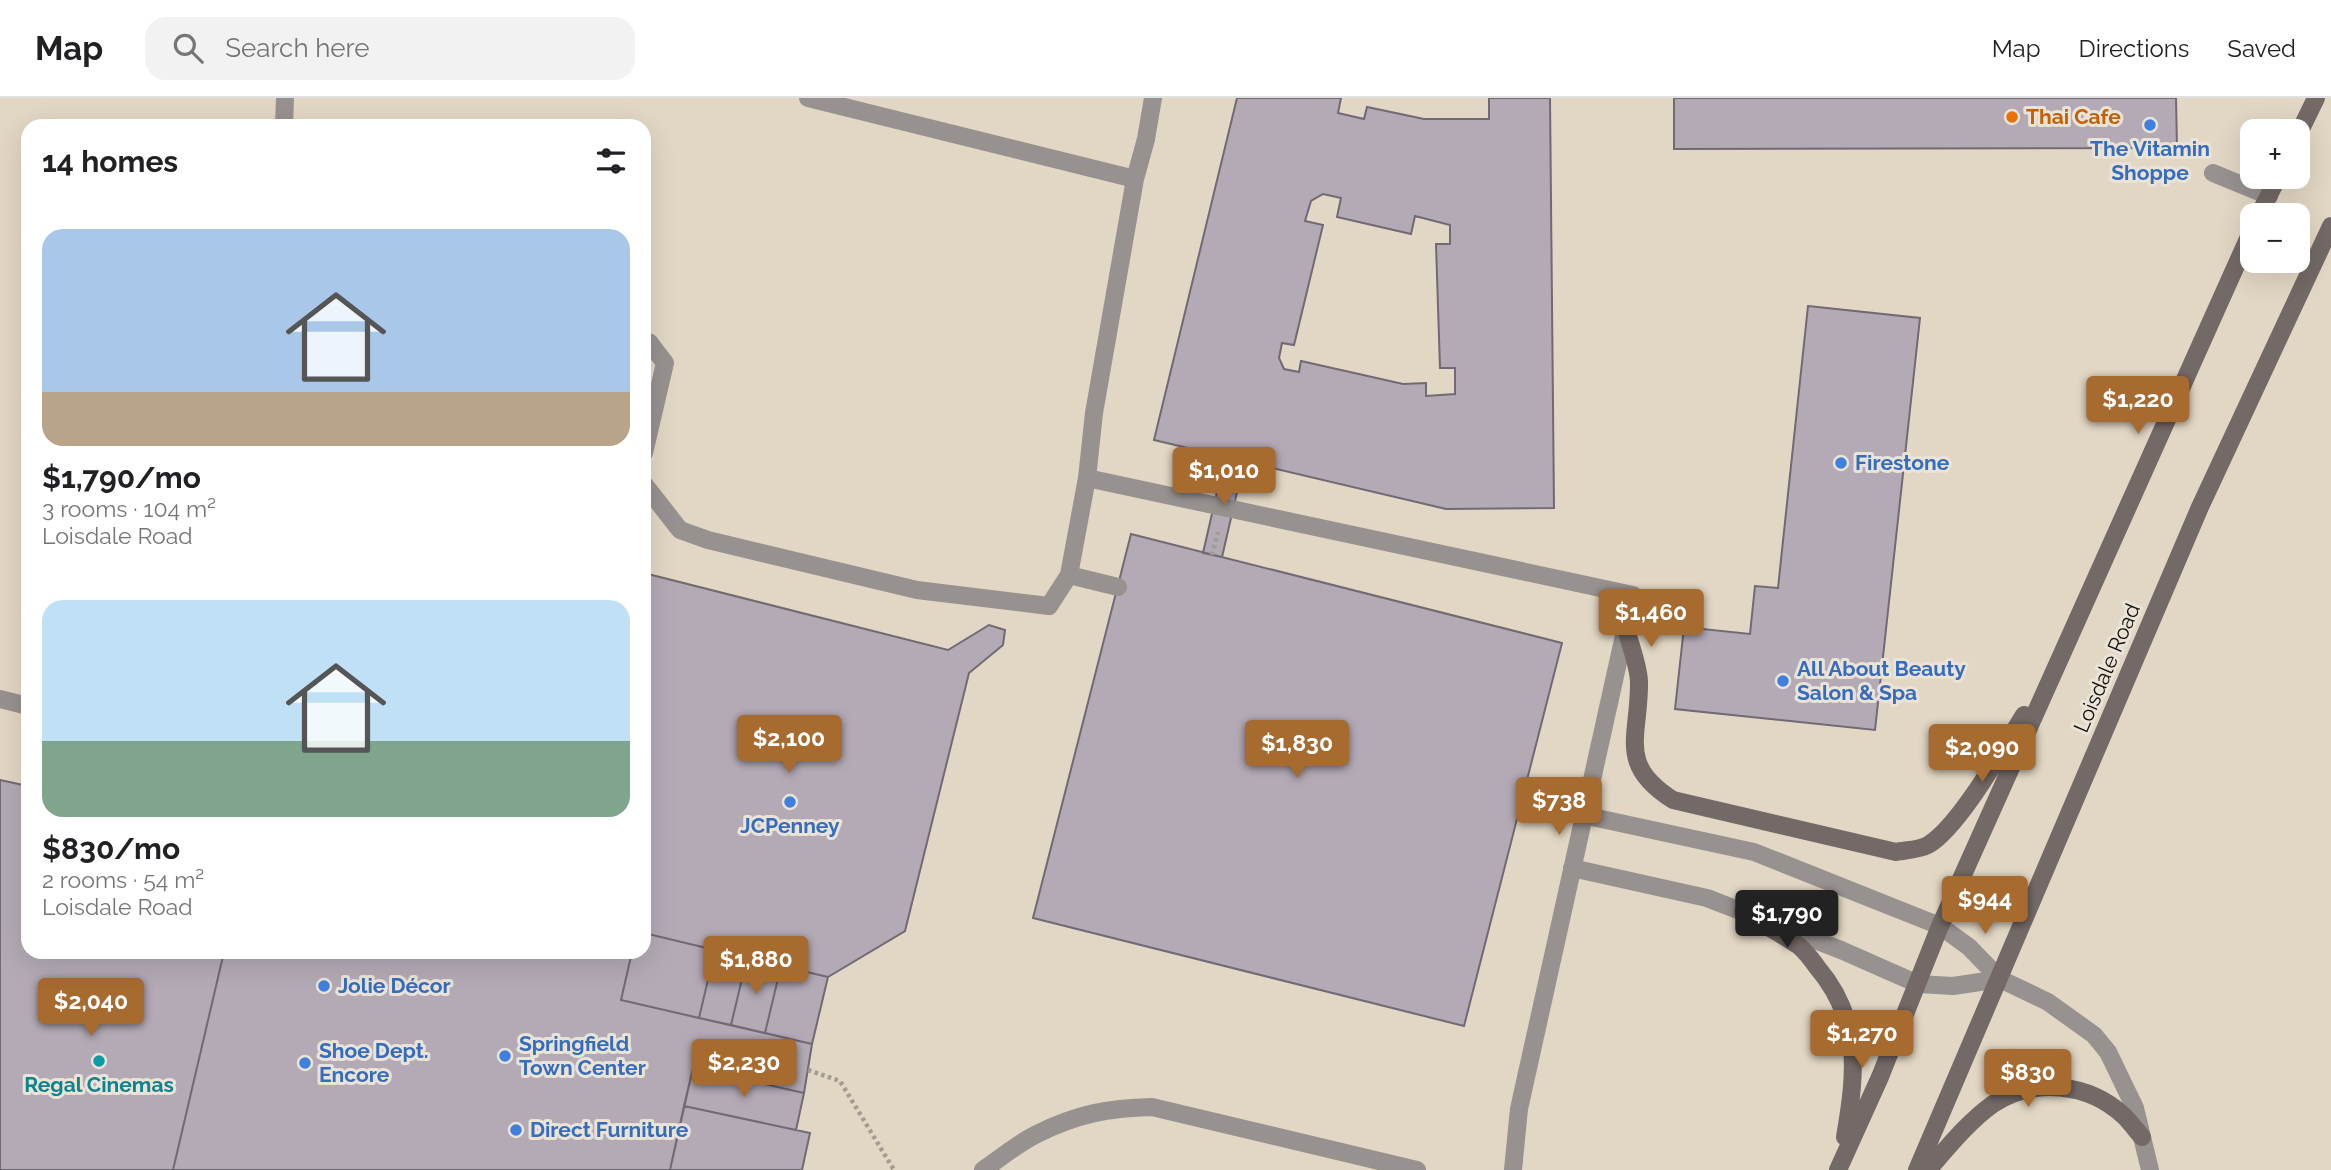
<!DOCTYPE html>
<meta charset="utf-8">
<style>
body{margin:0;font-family:Raleway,sans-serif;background:#f2f2f2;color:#202124;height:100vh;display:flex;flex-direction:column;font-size:26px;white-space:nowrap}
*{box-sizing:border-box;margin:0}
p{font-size:23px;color:#757577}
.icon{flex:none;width:38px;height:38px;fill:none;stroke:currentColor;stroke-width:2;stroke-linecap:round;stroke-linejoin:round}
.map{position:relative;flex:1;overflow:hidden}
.side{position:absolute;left:21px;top:21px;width:630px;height:840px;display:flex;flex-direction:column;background:#fff;border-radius:21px;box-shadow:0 7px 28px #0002}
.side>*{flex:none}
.controls{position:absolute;left:2240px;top:21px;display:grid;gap:14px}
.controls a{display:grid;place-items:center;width:70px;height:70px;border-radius:14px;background:#fff;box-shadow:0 7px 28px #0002;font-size:35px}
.price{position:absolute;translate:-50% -60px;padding:0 16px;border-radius:7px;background:#a76a2f;color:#fff;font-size:23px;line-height:46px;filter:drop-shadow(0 2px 4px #0008)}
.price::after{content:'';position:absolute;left:50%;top:42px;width:21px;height:16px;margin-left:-10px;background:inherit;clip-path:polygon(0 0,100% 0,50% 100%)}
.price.current{background:#222;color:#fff}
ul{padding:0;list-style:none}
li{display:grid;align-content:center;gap:14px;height:371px;padding:0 21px}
li span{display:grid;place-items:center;height:217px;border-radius:21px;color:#555}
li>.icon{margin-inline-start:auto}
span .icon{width:126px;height:126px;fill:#fffc;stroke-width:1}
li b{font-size:30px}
h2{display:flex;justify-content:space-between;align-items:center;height:84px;padding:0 21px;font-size:30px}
header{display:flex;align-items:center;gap:42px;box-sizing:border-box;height:98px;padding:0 35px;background:#fff;border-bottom:2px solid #e0e0e0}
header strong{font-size:33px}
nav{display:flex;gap:38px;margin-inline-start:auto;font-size:24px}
.search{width:490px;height:63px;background:#f2f2f2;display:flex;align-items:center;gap:18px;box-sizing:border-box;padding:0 24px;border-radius:21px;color:#757577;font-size:26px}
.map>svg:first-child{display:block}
</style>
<header>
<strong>Map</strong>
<div class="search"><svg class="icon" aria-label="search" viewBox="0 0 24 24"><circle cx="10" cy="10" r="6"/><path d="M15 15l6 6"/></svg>Search here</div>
<nav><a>Map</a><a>Directions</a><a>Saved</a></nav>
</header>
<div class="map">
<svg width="2331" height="1072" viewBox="0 0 2331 1072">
<rect width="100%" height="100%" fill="#eae3d7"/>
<!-- built -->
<path fill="#e2d7c4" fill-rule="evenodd" d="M0 0H2331V1072H0ZM28 28H644V854H28ZM2252 33H2298V79H2252ZM2252 117H2298V163H2252Z"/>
<!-- building -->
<path fill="#b3aab5" stroke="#716973" stroke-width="2" fill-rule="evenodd" d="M1237 0H1341L1338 15 1364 21 1367 9 1424 21H1489V0H1550L1554 410 1446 411 1154 342ZM1323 96 1341 100 1337 119 1411 136 1415 118 1450 127V146H1436L1440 270H1455V296L1426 298V285L1403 286 1301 263 1299 274 1284 271 1279 260 1282 245 1294 247 1323 127 1305 123 1311 103Z
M1674 0H2176L2177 50 1674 51Z
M1808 208 1920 220 1875 632 1675 611 1684 529 1750 536 1755 488 1778 490Z
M1225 359 1244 364 1222 459 1203 455Z
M1131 436 1562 545 1464 928 1033 820Z
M644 475 948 552 989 527 1005 532 1003 547 969 575 905 833 828 879 644 835Z
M0 682 28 688V854H224L173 1072H0Z
M644 835 715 852 699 920 621 902 632 854H644Z
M715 852 747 860 731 927 699 920Z
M224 854H632L621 902 812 946 804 995 693 970 670 1072H173Z
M747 860 781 868 765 935 731 927Z
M781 868 828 879 812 946 765 935Z
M693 970 804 995 796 1032 684 1008Z
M684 1008 810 1035 802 1072H670Z"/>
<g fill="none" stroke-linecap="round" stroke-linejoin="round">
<!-- path -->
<path stroke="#a19c92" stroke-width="4.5" stroke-dasharray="3.5 3.5" stroke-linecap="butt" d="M1229 385 1234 362
M1212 457 1218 434
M2001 962 2011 967
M2011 968 2012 951
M808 972 840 983 894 1072"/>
<!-- lane -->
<path stroke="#97918f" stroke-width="18" d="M284 28 285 0
M2213 75 2269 98
M644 243 649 244 665 265 644 355
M644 386 680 432 708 442 917 492 1049 508 1069 477 1087 380
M1069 477 1118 489
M0 601 28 608
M983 1072C1001 1060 1018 1045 1037 1036 1077 1016 1108 1010 1152 1009L1417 1072"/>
<!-- street -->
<path stroke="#97918f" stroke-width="18" d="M808 0 1135 81
M1153 0 1146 41 1135 81 1094 315 1087 380 1633 497 1519 1011 1513 1072
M1583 717 1754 754 1940 828 1969 849 2000 881 2048 904 2094 937 2108 954 2135 1010 2150 1072
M1572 770 1707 800 1841 852 1918 886 1953 888 2000 881"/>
<!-- secondary -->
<path stroke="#736966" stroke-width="18" d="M2298 37 2316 0
M2259 117 2278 79
M1626 530C1630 547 1638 566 1639 583 1640 638 1616 666 1673 702L1896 754C1906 752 1919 752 1928 747 1959 729 2004 649 2024 617
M1743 814C1762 826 1782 836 1799 848 1806 854 1812 862 1817 869 1862 922 1856 975 1845 1039
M1838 1072 1880 979 1940 828 2252 132
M1917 1072 2200 409 2331 128
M1928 1072C1948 1049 1968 1024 1993 1006 2033 979 2089 985 2124 1018 2130 1024 2136 1032 2142 1039"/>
</g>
<!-- markers -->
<circle fill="#e8710a" stroke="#eae3d7" stroke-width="2.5" cx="2012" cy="19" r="7"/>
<g fill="#3f7fe0" stroke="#eae3d7" stroke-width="2.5">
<circle cx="2150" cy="27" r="7"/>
<circle cx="1841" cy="365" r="7"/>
<circle cx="1783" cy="583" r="7"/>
<circle cx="790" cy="704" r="7"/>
<circle cx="324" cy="888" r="7"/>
<circle cx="505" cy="958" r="7"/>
<circle cx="305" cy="965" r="7"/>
<circle cx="516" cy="1032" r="7"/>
</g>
<circle fill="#0f9aa8" stroke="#eae3d7" stroke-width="2.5" cx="99" cy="963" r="7"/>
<g text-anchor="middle" stroke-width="6" stroke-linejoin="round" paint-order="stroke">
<!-- food labels -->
<g font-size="21" font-weight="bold" fill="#c56008" stroke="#eae3d7" text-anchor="start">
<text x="2026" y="26">Thai Cafe</text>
</g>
<!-- shop labels -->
<g font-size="21" font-weight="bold" fill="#366cbe" stroke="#eae3d7" text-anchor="start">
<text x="2150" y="58" text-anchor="middle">The Vitamin<tspan x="2150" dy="24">Shoppe</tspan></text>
<text x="1855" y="372">Firestone</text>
<text x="1797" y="578">All About Beauty<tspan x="1797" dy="24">Salon &amp; Spa</tspan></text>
<text x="790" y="735" text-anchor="middle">JCPenney</text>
<text x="338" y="895">Jolie Décor</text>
<text x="519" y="953">Springfield<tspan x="519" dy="24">Town Center</tspan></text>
<text x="319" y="960">Shoe Dept.<tspan x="319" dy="24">Encore</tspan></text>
<text x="530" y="1039">Direct Furniture</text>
</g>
<!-- street labels -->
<g font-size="21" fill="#120f0b" stroke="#eae3d7">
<text transform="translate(2107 570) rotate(-67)" y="7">Loisdale Road</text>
</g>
<!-- culture labels -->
<g font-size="21" font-weight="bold" fill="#0d838f" stroke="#eae3d7">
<text x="99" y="994">Regal Cinemas</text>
</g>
</g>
</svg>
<div class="controls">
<a>+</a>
<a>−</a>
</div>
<b class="price" style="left:2138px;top:338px">$1,220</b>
<b class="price" style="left:1224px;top:409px">$1,010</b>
<b class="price" style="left:1651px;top:551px">$1,460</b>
<b class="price" style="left:789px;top:677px">$2,100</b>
<b class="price" style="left:1297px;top:682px">$1,830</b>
<b class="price" style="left:1982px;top:686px">$2,090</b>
<b class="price" style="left:1559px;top:739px">$738</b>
<b class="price" style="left:1985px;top:838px">$944</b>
<b class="price current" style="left:1787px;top:852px">$1,790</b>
<b class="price" style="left:756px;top:898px">$1,880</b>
<b class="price" style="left:91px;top:940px">$2,040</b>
<b class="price" style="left:1862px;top:972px">$1,270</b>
<b class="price" style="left:744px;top:1001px">$2,230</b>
<b class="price" style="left:2028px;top:1011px">$830</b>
<section class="side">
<h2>14 homes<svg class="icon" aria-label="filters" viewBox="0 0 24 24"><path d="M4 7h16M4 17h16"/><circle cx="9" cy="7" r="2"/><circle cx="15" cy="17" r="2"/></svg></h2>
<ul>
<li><span style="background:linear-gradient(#a9c7e8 75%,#b9a48a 0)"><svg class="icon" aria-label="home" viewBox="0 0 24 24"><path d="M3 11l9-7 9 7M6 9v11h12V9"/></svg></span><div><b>$1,790/mo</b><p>3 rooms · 104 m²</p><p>Loisdale Road</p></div></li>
<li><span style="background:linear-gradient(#bfe0f5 65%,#7fa58c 0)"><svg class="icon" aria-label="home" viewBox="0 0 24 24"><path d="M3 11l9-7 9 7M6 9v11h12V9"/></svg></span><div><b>$830/mo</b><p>2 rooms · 54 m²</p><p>Loisdale Road</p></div></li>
</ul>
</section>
</div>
